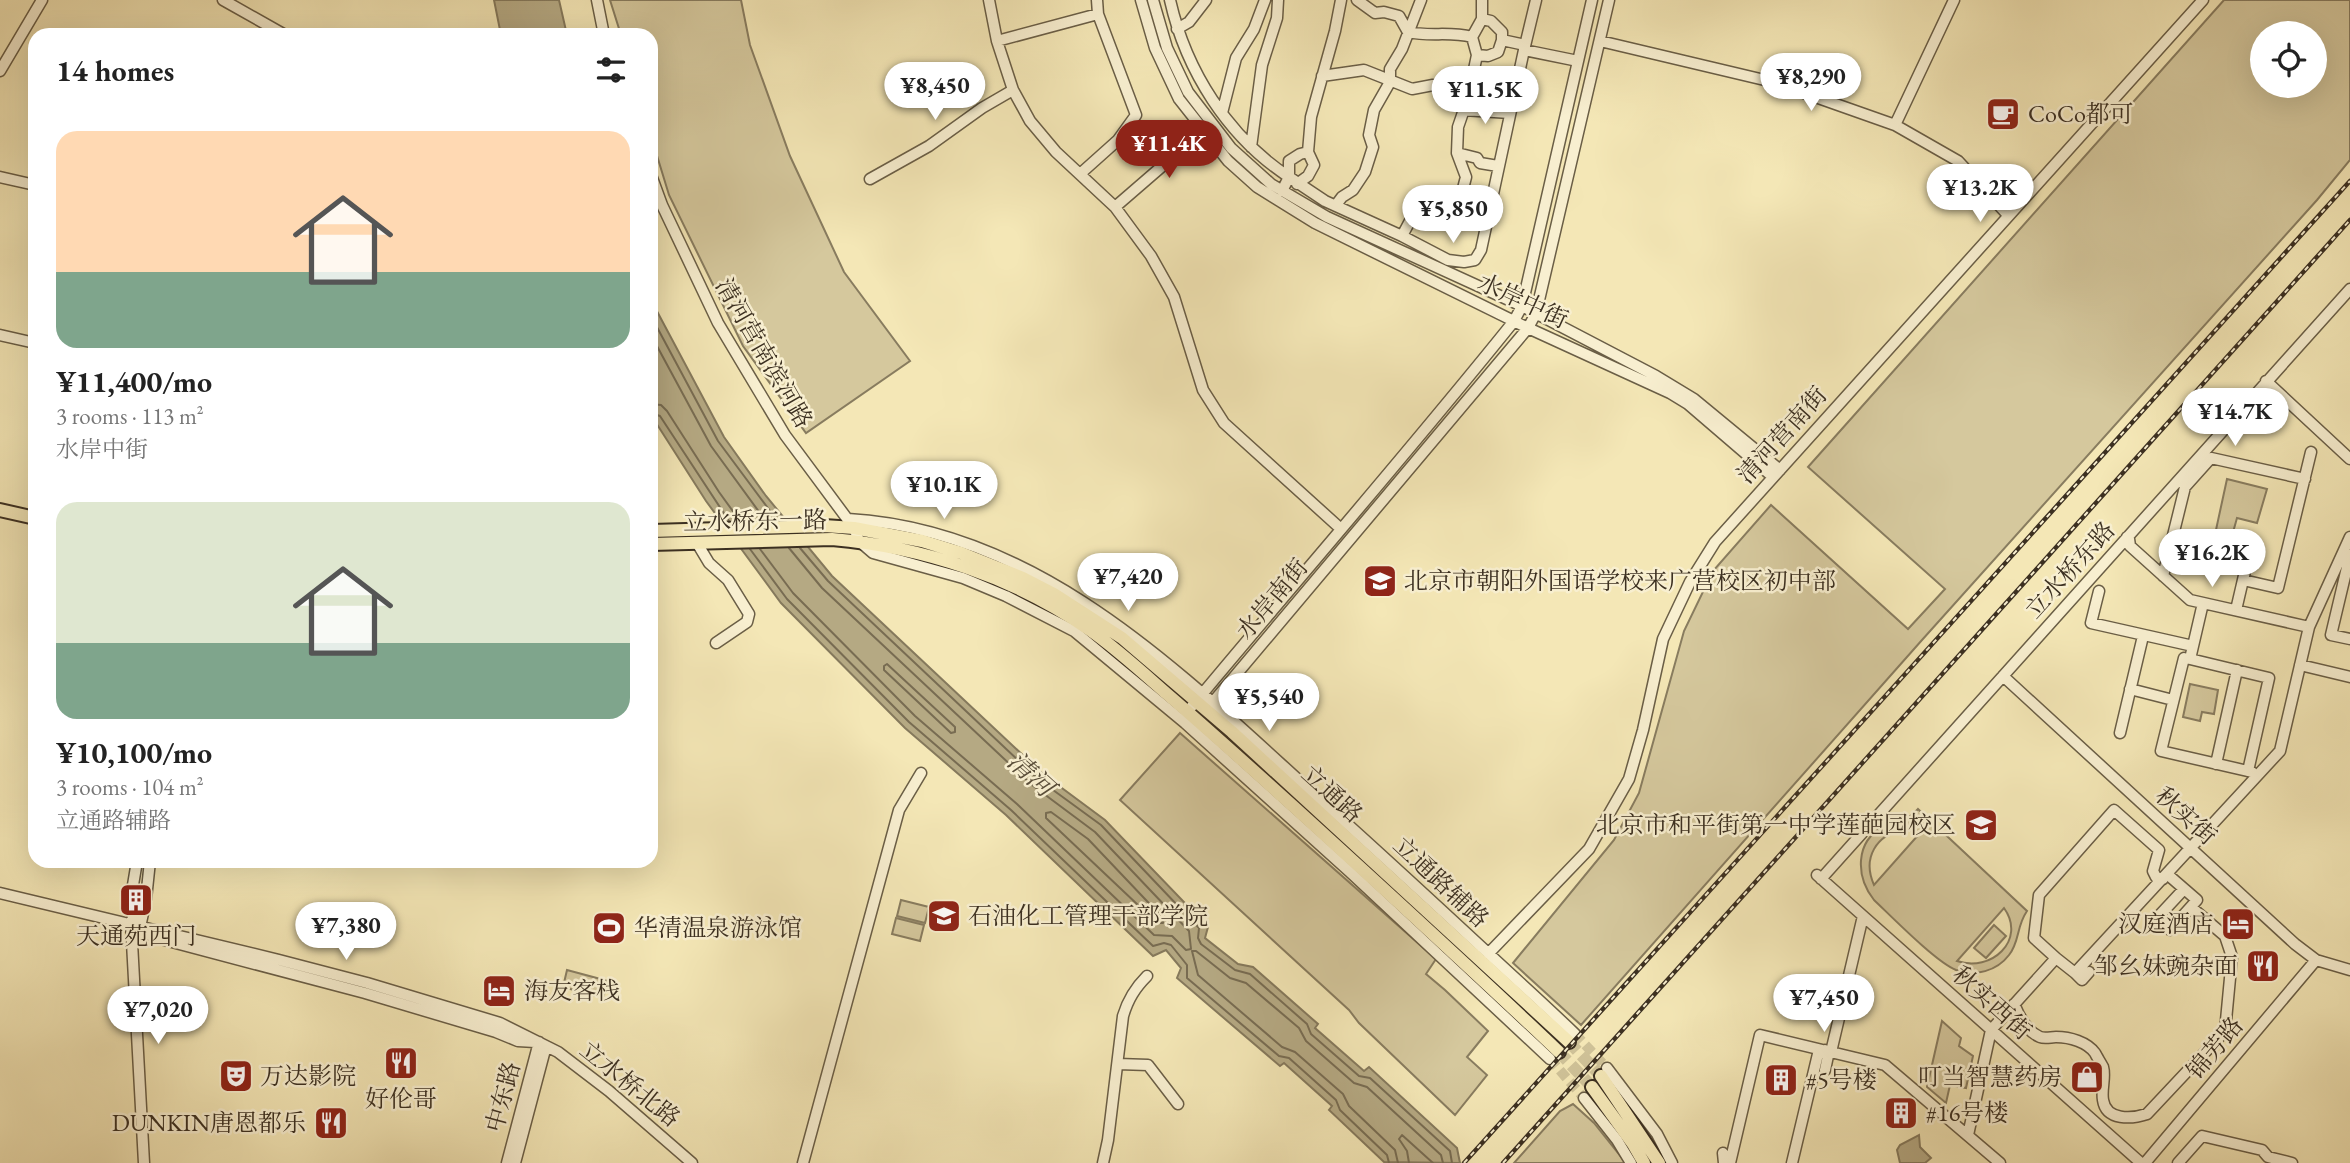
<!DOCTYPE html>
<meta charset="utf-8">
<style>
body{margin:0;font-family:"EB Garamond","Noto Serif SC",serif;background:#f6f6f6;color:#222;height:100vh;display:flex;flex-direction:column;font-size:26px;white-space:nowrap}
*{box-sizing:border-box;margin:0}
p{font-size:23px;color:#767676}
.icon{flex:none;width:38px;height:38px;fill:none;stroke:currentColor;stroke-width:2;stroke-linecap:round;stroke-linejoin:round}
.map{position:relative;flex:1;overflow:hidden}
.details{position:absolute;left:28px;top:28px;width:630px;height:840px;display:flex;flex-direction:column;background:#fff;border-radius:21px;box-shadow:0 7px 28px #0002}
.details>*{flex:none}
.tools{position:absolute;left:2250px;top:21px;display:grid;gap:14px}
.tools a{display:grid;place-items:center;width:77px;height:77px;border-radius:50%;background:#fff;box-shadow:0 7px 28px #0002;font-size:35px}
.price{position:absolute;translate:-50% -60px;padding:0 16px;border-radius:24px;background:#fff;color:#222;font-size:23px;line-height:46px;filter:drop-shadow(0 2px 4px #0008)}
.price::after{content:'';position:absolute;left:50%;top:42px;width:21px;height:16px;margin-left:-10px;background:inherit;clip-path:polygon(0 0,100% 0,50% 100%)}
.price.selected{background:#8f2418;color:#fff}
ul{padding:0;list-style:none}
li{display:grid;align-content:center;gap:14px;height:371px;padding:0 28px}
li span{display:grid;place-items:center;height:217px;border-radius:21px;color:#555}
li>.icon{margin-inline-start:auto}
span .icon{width:126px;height:126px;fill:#fffc;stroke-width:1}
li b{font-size:30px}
h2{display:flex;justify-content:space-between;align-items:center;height:84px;padding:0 28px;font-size:30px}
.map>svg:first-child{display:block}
</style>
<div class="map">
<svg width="2350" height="1163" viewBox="0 0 2350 1163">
<rect width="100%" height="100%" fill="#f4e7b6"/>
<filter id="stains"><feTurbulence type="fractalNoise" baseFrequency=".00286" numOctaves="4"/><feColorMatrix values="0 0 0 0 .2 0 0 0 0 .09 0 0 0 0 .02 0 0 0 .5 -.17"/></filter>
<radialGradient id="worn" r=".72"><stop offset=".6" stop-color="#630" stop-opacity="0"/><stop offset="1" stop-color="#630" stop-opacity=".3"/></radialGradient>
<!-- green -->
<path fill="#d5c89d" stroke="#887c5f" stroke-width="2" fill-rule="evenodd" d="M610 0H741L750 45 790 156 844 272 910 361 806 433 743 346 669 195 651 136V35H621Z
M2224 0H2350V160L2317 200 1922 640 1581 1025 1513 963 1614 840 1639 793 1684 631 1713 571 1771 505 1908 629 1945 589 1808 467ZM2263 33H2315V86H2263Z
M2227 479 2267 489 2257 523 2237 518 2230 543 2214 539Z
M2190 684 2218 690 2214 714 2202 712 2200 721 2183 717Z
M1180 733 1436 959 1426 974 1445 990 1488 1031 1467 1057 1487 1075 1455 1115 1359 1023 1349 1010 1120 800Z
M1918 809 2027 911C2016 927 2020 941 2009 955 1997 971 1975 977 1956 970 1936 962 1892 917 1874 900 1856 877 1854 842 1884 826 1899 818 1904 824 1918 809ZM1904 829 1920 833 1874 885C1862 858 1876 835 1904 829ZM2004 908C2027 940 1991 973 1957 961Z
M901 900 929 907 925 923 897 916Z
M896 918 924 925 920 941 892 934Z
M1994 925 2006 936 1986 958 1974 948Z
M567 970 608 981 603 998 563 987Z
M1942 1021 1961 1038 1959 1046 1973 1056 1966 1088 1950 1085 1946 1103 1927 1087Z
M1573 1104 1594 1123 1626 1163H1514L1560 1111Z"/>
<!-- water -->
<path fill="#b5a983" stroke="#85795c" stroke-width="2" d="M494 0H559L567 35H501Z
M651 300 724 437 766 496 832 576 1043 774 1105 820 1208 927 1205 938 1238 964 1253 967 1318 1024 1315 1028 1364 1071 1369 1067 1457 1148 1460 1163 1384 1162 1329 1110 1332 1106 1284 1063 1280 1066 1177 978 1181 968 1166 950 1153 956 1006 815 905 728 781 603 706 501 651 415Z
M1919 1135 1920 1147 1931 1158 1925 1163H1900L1897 1150 1900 1145Z"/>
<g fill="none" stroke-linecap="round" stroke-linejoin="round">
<!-- shore -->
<path stroke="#786c52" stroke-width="2" d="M651 316 718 441 776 519
M651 335 711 446 765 520
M651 404 661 405 667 411 719 492 740 521
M651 413 660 416 729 521
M800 548 828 581 1038 779 1101 825 1199 928 1198 938 1201 944 1235 970 1250 974 1307 1024 1311 1034 1359 1076 1370 1078 1450 1151 1452 1163
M750 549 787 599 909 722 1011 810 1153 946 1164 943 1171 945 1187 965V978L1279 1056 1289 1058 1336 1100 1340 1110 1387 1155 1389 1163
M760 549 793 593 915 716 1017 804 1154 935 1172 936 1186 950 1191 949 1189 931 1095 832 1032 785 822 588 789 548
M887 664 955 727V732L951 733 884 670V666Z
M1051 812 1088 839 1163 918V923H1157L1046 818V813Z
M1398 1163 1395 1150 1349 1106 1343 1094 1295 1052 1282 1047 1198 975 1192 951H1196L1230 978 1246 983 1299 1028 1306 1041 1354 1083 1367 1087 1441 1155 1443 1163
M1409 1163 1407 1151 1399 1139 1402 1135 1433 1163"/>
<!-- minor-tunnel -->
<path stroke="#cfc298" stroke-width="10" stroke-dasharray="10 5" stroke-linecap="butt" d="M1575 1034 1607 1068
M1550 1059 1584 1098"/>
<!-- major-tunnel -->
<path stroke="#cfc298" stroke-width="12" stroke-dasharray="12 6" stroke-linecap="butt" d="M1569 1042 1601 1076
M1559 1052 1592 1087"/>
<!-- minor casing -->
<g stroke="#6a5e46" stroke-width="13">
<path id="minor" d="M223 0 285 35
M597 0 604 35
M989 0 997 41 1013 90 1030 121 1056 152 1115 207 1151 256 1174 297 1203 390 1224 423 1341 529
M1141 0 1155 48 1179 99 1228 161 1257 187 1315 223 1528 328 1670 393 1688 404 1773 477
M1153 0 1167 48 1188 92 1231 148 1271 184 1327 217 1522 306 1656 376 1694 399 1780 470
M1170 0C1186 71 1228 137 1289 177V161L1300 154 1308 152 1311 117 1335 31 1341 0
M1357 0 1375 13 1384 12 1399 16 1408 32C1431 37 1449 31 1472 37L1482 19 1491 21 1502 32V40L1525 45
M1536 0 1524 50 1578 61
M1482 19V0
M1177 29 1189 22 1206 0
M1472 37 1477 55 1488 56 1498 52 1502 40
M997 41 1098 14
M1600 41 1773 82 1895 125 1958 161 2008 215
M0 71 42 0
M1322 76 1364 70 1412 89 1433 85 1468 98
M1463 110 1510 113
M1222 113 1236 58 1254 29 1265 0
M1895 125 1954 0
M1251 147 1262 65 1277 18 1278 0
M1457 153 1477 158 1480 163 1498 166
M1080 174 1118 140 1136 115 1098 14 1097 0
M651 175 662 205 718 323 785 435 854 528 859 541 873 553 963 578 1006 596 1074 631 1185 723 1350 872 1550 1059
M0 177 35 185
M870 179 929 146 982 108 1013 90
M1297 184 1308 176 1314 165 1308 152
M1282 191 1289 177 1325 201 1402 236 1448 260 1464 262 1475 260 1481 250 1524 50
M1459 204 1466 177 1457 153 1458 127 1468 98 1477 55
M1336 205 1342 197 1353 190 1365 172 1373 147 1369 135 1374 110 1390 82V69L1402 49 1421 0
M1115 207 1204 130
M1402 236 1411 219 1423 209C1436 210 1445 204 1459 204L1474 222H1486
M0 335 35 343
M2266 381 2350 459
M848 519C1045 530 1188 681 1325 804 1381 854 1435 904 1490 955 1518 981 1547 1007 1575 1034
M2127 537 2129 539 2130 546 2190 600 2309 627
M697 543 709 563 728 580 749 614 747 622 716 643
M2169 550 2246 567 2236 610
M2350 555 2331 635 2350 639
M2163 576 2185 487 2211 458 2305 479
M2243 580 2278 588 2311 452
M2099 591 2091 623 2193 646
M2203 603 2190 659 2269 678 2248 771
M2184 658 2161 751 2252 772
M2300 665 2350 677
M2003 676 2295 944 2316 960 2350 970
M2130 689 2173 700
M1208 708 1528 328 1536 313 1609 0
M1186 718 1188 711C1296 581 1408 453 1514 321L1522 306 1592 0
M2120 733 2143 636
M2216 764 2237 670
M2167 874 2197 900 2170 930 2157 918 2184 889
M1817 875 2141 1163
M1821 879 2350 289
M0 893 279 960 367 983 500 1023 558 1052 609 1091 692 1163
M131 897 137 861
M146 899 150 861
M137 903 131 924 144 1163
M141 928 153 937 365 993 496 1032 518 1041 535 1042
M139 932 145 904
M1488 954 1589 849 1629 779 1643 730 1663 639 1690 582 1715 542 2203 0
M2056 958 2034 938 2039 895 2114 810 2159 850 2153 871 2156 877 2163 879
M2075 973 2082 980 2089 972
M2014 1004C2019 1016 2027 1032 2040 1037 2045 1039 2051 1037 2056 1037 2070 1037 2087 1042 2095 1053 2097 1057 2101 1063 2103 1067 2106 1077 2101 1089 2103 1100 2106 1121 2132 1119 2147 1114L2225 1031 2232 957 2225 936 2191 907
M1831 1052 1863 916
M1118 1064 1148 1065 1178 1104
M1607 1068 1657 1134 1672 1163
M1825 1070 1829 1051
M1584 1098 1617 1140 1631 1163
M1968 1135 1991 1030 2056 958 2075 973 2280 751 2309 627 2350 537
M1723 1153 1724 1163
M507 1163 539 1042
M515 1163 546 1046
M803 1163 899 810 921 773
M1103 1163 1108 1140 1123 1016C1128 999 1135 988 1147 976
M1730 1163 1760 1035 1885 1065 2000 1163
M1792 1163 1818 1054 1825 1050
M2145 1163 2316 960
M2178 1163 2202 1136 2262 1150 2268 1157 2292 1163"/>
</g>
<!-- major casing -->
<g stroke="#3c3021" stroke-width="16">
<path id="major" d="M0 510 35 518
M651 531 824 526 854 528 922 541 961 553 1023 578 1054 594 1122 638 1232 732 1569 1042
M651 544 832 539C923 547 1014 577 1090 630 1117 649 1142 672 1167 694 1210 731 1252 769 1294 807 1383 888 1472 969 1559 1052
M1601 1076 1659 1163
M1592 1087 1633 1144 1644 1163"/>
</g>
<!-- minor -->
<use href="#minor" stroke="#f8efd0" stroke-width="10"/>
<!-- major -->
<use href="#major" stroke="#f4e7b6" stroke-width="12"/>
<!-- rail casing -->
<g stroke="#3c3021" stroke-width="4.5">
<path id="rail" d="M1464 1163 2350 181
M1503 1163 2350 220"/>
</g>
<!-- rail -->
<use href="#rail" stroke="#f8efd0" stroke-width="2" stroke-dasharray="5" stroke-linecap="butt"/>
</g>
<!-- icons -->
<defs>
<g id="cafe-square" transform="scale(1.75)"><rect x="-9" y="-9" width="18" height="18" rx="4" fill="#8f2418" stroke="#f8efd0"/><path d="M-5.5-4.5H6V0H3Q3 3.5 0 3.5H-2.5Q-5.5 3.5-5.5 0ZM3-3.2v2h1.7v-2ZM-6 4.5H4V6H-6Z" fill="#fff"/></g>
<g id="school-square" transform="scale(1.75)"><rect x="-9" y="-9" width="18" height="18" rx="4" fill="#8f2418" stroke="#f8efd0"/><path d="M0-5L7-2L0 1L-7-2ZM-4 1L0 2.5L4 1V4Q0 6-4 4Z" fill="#fff"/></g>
<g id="building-square" transform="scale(1.75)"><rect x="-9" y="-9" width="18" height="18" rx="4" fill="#8f2418" stroke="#f8efd0"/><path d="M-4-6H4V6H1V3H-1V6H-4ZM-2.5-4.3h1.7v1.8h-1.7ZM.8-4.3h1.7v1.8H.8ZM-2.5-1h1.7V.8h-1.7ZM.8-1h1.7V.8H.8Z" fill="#fff"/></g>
<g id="university-square" transform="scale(1.75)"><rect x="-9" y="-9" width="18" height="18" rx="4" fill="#8f2418" stroke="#f8efd0"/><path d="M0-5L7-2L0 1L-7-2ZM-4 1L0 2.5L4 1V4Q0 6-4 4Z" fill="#fff"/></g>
<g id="hotel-square" transform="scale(1.75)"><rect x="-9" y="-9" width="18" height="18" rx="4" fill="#8f2418" stroke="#f8efd0"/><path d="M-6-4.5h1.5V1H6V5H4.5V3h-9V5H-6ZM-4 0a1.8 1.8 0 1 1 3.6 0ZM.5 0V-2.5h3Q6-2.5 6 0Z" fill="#fff"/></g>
<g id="stadium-square" transform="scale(1.75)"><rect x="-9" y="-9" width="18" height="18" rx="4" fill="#8f2418" stroke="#f8efd0"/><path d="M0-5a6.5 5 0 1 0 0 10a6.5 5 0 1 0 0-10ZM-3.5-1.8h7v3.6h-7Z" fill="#fff"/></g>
<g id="restaurant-square" transform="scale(1.75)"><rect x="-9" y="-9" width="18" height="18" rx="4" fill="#8f2418" stroke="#f8efd0"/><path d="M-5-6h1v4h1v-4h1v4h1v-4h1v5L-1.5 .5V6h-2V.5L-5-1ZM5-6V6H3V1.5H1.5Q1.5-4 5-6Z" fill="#fff"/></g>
<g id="theatre-square" transform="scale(1.75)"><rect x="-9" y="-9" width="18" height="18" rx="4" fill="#8f2418" stroke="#f8efd0"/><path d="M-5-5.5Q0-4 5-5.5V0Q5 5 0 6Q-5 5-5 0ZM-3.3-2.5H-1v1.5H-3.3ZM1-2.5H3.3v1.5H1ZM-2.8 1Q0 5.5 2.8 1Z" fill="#fff"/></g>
<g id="shop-square" transform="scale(1.75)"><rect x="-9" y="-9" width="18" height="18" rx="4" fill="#8f2418" stroke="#f8efd0"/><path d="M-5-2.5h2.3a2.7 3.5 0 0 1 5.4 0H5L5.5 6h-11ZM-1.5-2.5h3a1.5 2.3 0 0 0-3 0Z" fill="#fff"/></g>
</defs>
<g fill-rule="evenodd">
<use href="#cafe-square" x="2003" y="114"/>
<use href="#school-square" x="1380" y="581"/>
<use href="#school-square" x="1981" y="825"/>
<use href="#building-square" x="136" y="900"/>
<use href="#university-square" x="944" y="916"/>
<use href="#hotel-square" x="2238" y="924"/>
<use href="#stadium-square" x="609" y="928"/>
<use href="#restaurant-square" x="2263" y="966"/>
<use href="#hotel-square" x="499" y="991"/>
<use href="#restaurant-square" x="401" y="1063"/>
<use href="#theatre-square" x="236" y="1076"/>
<use href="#shop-square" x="2087" y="1077"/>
<use href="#building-square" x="1781" y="1080"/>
<use href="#building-square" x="1901" y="1113"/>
<use href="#restaurant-square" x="331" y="1123"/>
</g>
<g text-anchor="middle" stroke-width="5" stroke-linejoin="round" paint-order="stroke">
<!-- poi labels -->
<g font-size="24" fill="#3c3021" stroke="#f8efd0" text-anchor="start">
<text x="2028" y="122">CoCo都可</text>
<text x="1404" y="589">北京市朝阳外国语学校来广营校区初中部</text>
<text x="1956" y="833" text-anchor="end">北京市和平街第一中学莲葩园校区</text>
<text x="968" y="924">石油化工管理干部学院</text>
<text x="2214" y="932" text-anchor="end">汉庭酒店</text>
<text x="634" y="936">华清温泉游泳馆</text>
<text x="136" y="944" text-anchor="middle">天通苑西门</text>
<text x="2238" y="974" text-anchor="end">邹幺妹豌杂面</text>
<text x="524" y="999">海友客栈</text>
<text x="260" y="1084">万达影院</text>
<text x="2062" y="1085" text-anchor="end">叮当智慧药房</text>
<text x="1806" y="1088">#5号楼</text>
<text x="401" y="1107" text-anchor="middle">好伦哥</text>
<text x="1926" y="1121">#16号楼</text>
<text x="306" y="1131" text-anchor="end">DUNKIN唐恩都乐</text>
</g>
<!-- street labels -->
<g font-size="24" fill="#3c3021" stroke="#f8efd0">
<text transform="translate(1523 301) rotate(25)" y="8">水岸中街</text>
<text transform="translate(764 353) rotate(60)" y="8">清河营南滨河路</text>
<text transform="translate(1782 435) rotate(-48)" y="8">清河营南街</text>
<text transform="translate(755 521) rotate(-1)" y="8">立水桥东一路</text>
<text transform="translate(2070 570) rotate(-48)" y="8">立水桥东路</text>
<text transform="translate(1272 599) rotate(-50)" y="8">水岸南街</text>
<text transform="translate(1332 794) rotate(42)" y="8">立通路</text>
<text transform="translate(2186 816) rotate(42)" y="8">秋实街</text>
<text transform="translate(1441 882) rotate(43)" y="8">立通路辅路</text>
<text transform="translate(1992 1003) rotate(42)" y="8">秋实西街</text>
<text transform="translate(2215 1048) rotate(-50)" y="8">锦芳路</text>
<text transform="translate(630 1084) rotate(39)" y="8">立水桥北路</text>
<text transform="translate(503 1097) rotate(-75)" y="8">中东路</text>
</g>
<!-- water labels -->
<g font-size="26" font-style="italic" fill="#5a4e3a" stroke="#f8efd0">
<text transform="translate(1031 774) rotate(42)" y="9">清河</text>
</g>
</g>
<rect width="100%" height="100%" filter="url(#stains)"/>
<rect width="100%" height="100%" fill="url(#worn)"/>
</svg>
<div class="tools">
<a><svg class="icon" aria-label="locate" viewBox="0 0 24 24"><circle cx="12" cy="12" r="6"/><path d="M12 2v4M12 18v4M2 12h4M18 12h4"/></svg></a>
</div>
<b class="price" style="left:1811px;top:113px">¥8,290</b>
<b class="price" style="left:935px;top:122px">¥8,450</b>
<b class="price" style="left:1485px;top:126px">¥11.5K</b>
<b class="price selected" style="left:1169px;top:180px">¥11.4K</b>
<b class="price" style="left:1980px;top:224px">¥13.2K</b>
<b class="price" style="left:1453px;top:245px">¥5,850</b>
<b class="price" style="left:2235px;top:448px">¥14.7K</b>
<b class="price" style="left:944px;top:521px">¥10.1K</b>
<b class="price" style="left:2212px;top:589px">¥16.2K</b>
<b class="price" style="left:1128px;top:613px">¥7,420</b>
<b class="price" style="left:1269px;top:733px">¥5,540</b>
<b class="price" style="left:346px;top:962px">¥7,380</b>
<b class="price" style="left:1824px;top:1034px">¥7,450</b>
<b class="price" style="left:158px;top:1046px">¥7,020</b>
<section class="details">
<h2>14 homes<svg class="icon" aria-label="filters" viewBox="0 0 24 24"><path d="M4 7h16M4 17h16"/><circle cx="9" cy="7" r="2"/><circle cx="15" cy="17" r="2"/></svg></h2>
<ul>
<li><span style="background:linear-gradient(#ffd9b3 65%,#7fa58c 0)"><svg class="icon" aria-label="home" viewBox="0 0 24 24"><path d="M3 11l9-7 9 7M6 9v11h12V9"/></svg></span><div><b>¥11,400/mo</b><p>3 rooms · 113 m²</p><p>水岸中街</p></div></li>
<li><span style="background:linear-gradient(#dfe7d0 65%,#7fa58c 0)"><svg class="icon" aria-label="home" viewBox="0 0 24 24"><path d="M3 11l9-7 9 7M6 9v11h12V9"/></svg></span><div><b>¥10,100/mo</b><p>3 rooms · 104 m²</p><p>立通路辅路</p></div></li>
</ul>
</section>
</div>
